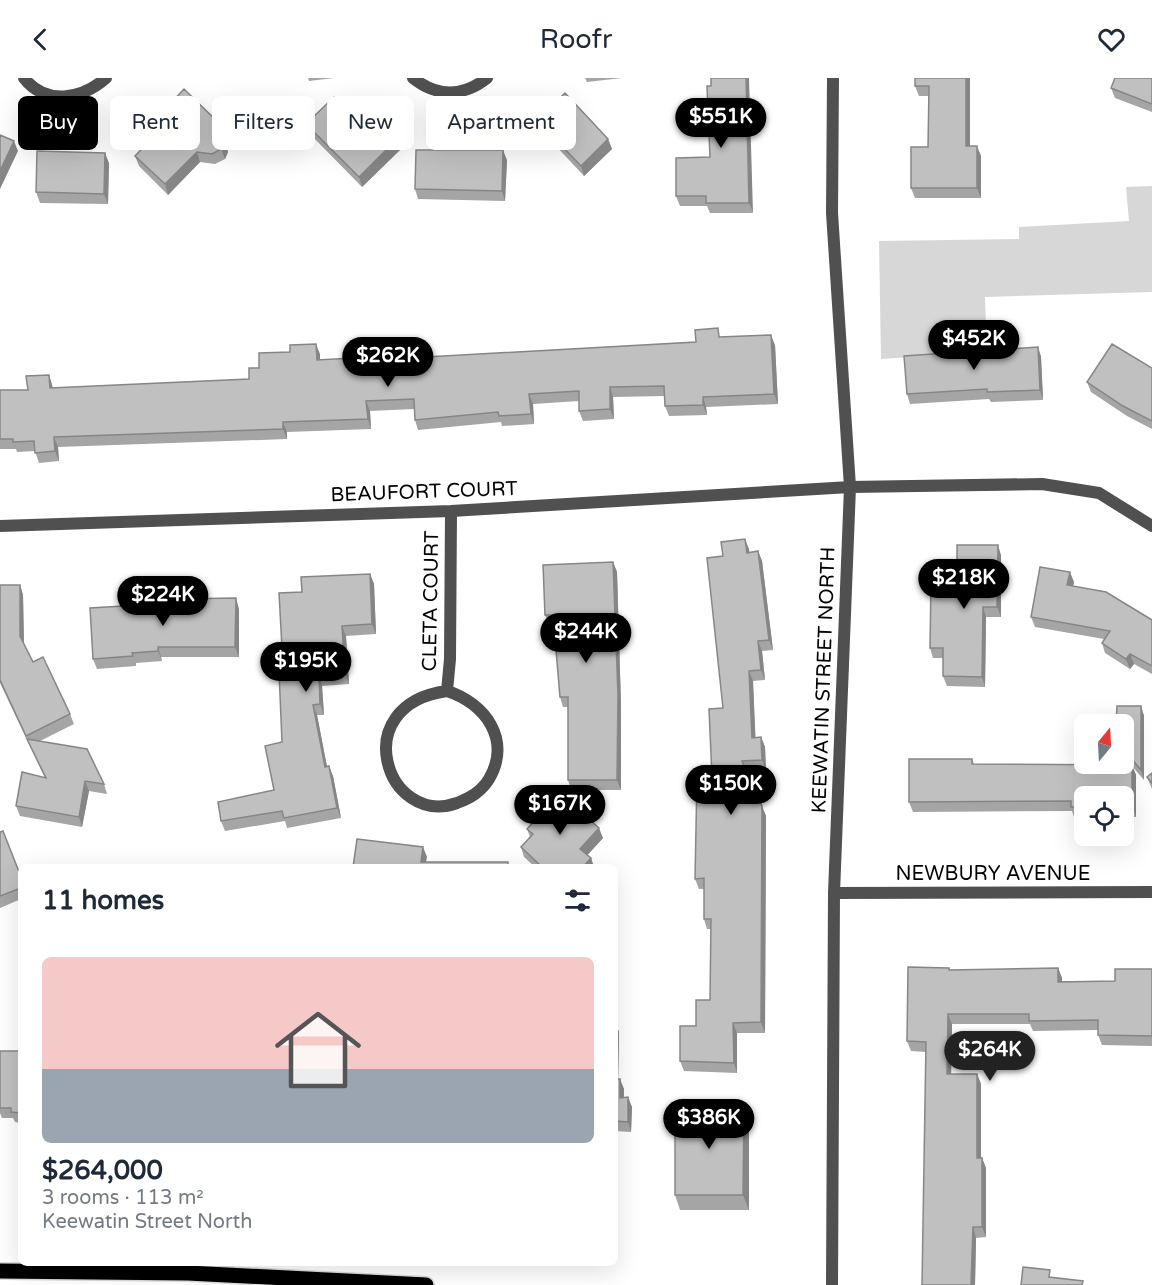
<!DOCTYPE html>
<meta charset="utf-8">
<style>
body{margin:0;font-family:"Varela Round",sans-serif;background:#f2f2f3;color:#1f2937;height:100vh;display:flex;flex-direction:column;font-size:22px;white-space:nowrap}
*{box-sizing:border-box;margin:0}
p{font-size:20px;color:#747a83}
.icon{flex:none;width:33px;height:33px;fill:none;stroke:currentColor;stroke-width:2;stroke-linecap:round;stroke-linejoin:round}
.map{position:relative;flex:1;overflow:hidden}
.side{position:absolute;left:18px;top:786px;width:600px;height:402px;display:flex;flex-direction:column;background:#fff;border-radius:9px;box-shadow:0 6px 24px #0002}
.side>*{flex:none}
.hud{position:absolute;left:18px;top:18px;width:600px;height:54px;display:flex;gap:12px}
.needle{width:39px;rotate:18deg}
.buttons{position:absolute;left:1074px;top:636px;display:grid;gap:12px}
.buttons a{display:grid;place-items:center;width:60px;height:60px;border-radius:9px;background:#fff;box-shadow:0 6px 24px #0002;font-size:30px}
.price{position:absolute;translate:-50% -51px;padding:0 14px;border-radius:21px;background:#000;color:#fff;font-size:20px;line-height:39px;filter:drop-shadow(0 2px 3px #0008)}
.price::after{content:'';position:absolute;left:50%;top:36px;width:18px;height:14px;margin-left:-9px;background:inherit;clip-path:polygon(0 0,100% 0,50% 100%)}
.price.active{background:#222;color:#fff}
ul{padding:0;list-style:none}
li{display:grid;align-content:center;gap:12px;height:318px;padding:0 24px}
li+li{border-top:2px solid #e0e1e3}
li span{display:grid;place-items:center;height:186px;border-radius:9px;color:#555}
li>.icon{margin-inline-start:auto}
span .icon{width:108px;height:108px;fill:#fffc;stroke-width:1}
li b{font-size:26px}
h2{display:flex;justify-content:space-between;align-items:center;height:72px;padding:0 24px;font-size:26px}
.pill{padding:0 21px;border-radius:9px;background:#fff;box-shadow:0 6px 24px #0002;font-size:21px;line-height:54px}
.pill.active{background:#000;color:#fff}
header{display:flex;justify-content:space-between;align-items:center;height:78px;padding:0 24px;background:#fff;font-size:27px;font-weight:600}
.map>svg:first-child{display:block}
</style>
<header><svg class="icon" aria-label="back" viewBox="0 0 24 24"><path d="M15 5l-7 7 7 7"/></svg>Roofr<svg class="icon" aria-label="heart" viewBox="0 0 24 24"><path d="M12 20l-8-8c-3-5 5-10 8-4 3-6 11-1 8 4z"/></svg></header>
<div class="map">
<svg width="1152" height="1207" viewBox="0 0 1152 1207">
<rect width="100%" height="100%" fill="#fff"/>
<!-- green -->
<path fill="#d7d7d7" d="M1152 108V214L985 219 987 274 881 281 879 163 1019 161V149L1129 143 1126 109Z"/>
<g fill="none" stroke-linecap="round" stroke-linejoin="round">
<!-- primary casing -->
<g stroke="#dbdbdb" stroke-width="18">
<path id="primary" d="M0 1193 188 1195 426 1207"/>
</g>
<!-- street -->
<path stroke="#505050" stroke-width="12" d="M24 0C46 28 82 21 106 0
M413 0C437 19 463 19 487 0
M0 448 451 433 850 409 1042 406 1099 415 1152 448
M447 613C485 625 512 662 489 701 481 714 470 720 457 725 387 750 345 627 447 613L450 581 451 433
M834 815 1152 814
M832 1207 834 815 850 409 832 135 833 0"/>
<!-- primary -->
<use href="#primary" stroke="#000" stroke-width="15"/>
</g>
<!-- wall -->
<path fill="#a5a5a5" d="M308 0H334L309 3Z
M585 0H622L587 4Z
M970 0V68L981 78V120H915L911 110 928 69V18H919L915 8Z
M1152 0V34L1115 20 1111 10Z
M707 8 753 135H710L707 128H680L676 118 710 79Z
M168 28 226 58 223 61 228 74 225 81 215 86 200 84 168 117 139 88 135 78 173 39Z
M537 42 608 61 612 71 584 98 541 52Z
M306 46 365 51 396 62 400 72 362 109 310 56Z
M507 82 505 123 418 121 415 111Z
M109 85 108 126 40 125 36 114Z
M722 259 775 267 778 326 706 329 707 337 669 338 665 328V318L613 319 614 341 583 343 579 333V323L533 326 534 346 502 348 501 344 418 352 415 342 414 331 370 333 371 351 287 354V361L58 369 59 383 39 385 35 373 17 374 16 371H0V312H28L49 297 53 310 249 301 259 290 320 276V282L390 278 391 281 696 264Z
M1038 269 1041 279 1043 322 991 324 989 321 910 326 907 316Z
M1152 290V351L1127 338 1091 314 1087 304Z
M749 471V475L758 473 762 483 773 572 762 573 765 602 753 603 755 660 761 659 765 669 766 692 746 693 766 738 765 955H737V995L684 993 680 983 696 948 710 922 711 851H707L704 841V811H699L695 801 723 630V478Z
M1001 477V539H986L985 609 947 608 943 598V580H933L930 570 957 504Z
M613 484 617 494 621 627V712H571L568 702V629H563L560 619 554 547H549L545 537Z
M370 496 374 506 376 556 346 558 349 606 322 608 324 637H317L327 689 333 698 341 740 287 750 285 743 225 753 221 743 274 712 282 664V570L302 514Z
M1074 504 1073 508 1152 542V596L1134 586 1130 591 1105 575 1102 565 1104 561 1035 549 1031 539Z
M0 507H20L23 517 24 566 33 584 70 636 74 646 40 663 104 706 107 716 89 713 82 749 20 738 16 728 45 700 0 605Z
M239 531V579H161L162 583 136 585V588L97 591 93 581Z
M1141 628 1144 638V702L1132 688 1136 697V739H1124V718H1084V739H1074L1072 733 913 734 909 724 972 681 974 686 1132 687 1124 678V646Z
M1152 695V711L1147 699Z
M527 751 603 760 587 777 591 780 594 789H535L524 779 521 769 530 759Z
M0 754 21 799V821L0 830Z
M949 890 950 892 1058 890 1062 900V903H1115L1152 891V968L1102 967 1098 957V952L1033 953 1030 946H952L951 996H977L981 1006V1080H982L986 1090V1159L976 1160 975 1207 926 974 911 973 907 963Z
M615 944 619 954 618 1001 624 1011V1020L632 1029 631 1054 615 1053Z
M0 973H21V1045L15 1044 13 1040H2L0 1035Z
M749 1042V1132H680L675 1117Z"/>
<!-- shaded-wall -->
<path fill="#868686" d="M746 0H749L753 135 749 125Z
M966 0H970V78L966 68Z
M222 48 226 58 221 62 218 52Z
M608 61 612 71 584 98 581 88Z
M396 62 400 72 362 109 359 99Z
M14 63 18 73 0 111V93Z
M225 64 228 74 225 81 221 71Z
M977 68 981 78V120L977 110Z
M503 72 507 82 505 123 502 113Z
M197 74 200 84 168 117 165 106Z
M105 75 109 85 108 126 104 116Z
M771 257 775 267 778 326 774 316Z
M316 266 320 276V292L317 282Z
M1038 269 1041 279 1043 322 1040 312Z
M49 297 52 307 54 320 50 310Z
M610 309 613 319 614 341 610 331Z
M529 316 533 326 534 346 531 336Z
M703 319 706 329 707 337 703 327Z
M366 323 370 333 371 351 368 341Z
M283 344 287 354V361L283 351Z
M54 359 58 369 59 383 55 373Z
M745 461 749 471 751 485 747 475Z
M998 467 1001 477V539L997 529Z
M758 473 762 483 773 572 769 562Z
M613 484 617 494 621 627V712L617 702Z
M1070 494 1074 504 1071 517 1067 507Z
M370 496 374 506 376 556 372 546Z
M20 507 23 517 24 568 20 558Z
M236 520 239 531V579L235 569Z
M983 529 986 539 985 609 982 599Z
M342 548 346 558 349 606 345 596Z
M758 563 762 573 765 602 761 592Z
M158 569 161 579 162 583 158 573Z
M1130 576 1134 586 1130 591 1126 581Z
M749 593 753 603 756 670 752 660Z
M319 598 322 608 324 637 320 626Z
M313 627 317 637 329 699 325 689Z
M1141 628 1144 638V702L1141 692Z
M761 659 765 669 766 692 762 682Z
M1132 687 1136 697V739L1132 729Z
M329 688 333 698 341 740 337 730Z
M85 703 89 713 82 749 79 739Z
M762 728 766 738 765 955 761 944Z
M599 750 603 760 584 781 580 771Z
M423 769 427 779 425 789 421 784Z
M591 780 594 789H583Z
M1058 890 1062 900V914L1058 904Z
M948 936 952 946 951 1006 947 996Z
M615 944 619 954 618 1011 615 1003Z
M733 945 737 955V995L734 985Z
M977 996 981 1006V1090L977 1080Z
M620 1001 624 1011 623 1030 620 1020Z
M628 1019 632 1029 631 1054 628 1044Z
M744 1027 749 1042V1132L743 1117Z
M982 1080 986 1090V1159L982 1149Z
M973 1149 976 1160 975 1207H971Z"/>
<!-- building -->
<path fill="#c0c0c0" stroke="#868686" stroke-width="1.5" d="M711 0H746L749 125H706V118H676V80L710 79 707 8H711Z
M915 0H966V68H977V110H911V69H928L929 8H915Z
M1115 0H1152V26L1111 10Z
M184 11 222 48 218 52 225 64 221 71 212 76 197 74 165 106 135 78 176 35 168 28Z
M565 15 608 61 581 88 537 42Z
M334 19 365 51 375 41 396 62 359 99 306 46Z
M0 57 14 63 0 93Z
M416 72H503L502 113 415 111Z
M37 73 105 75 104 116 36 114Z
M718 250 719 259 771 257 774 316 703 319V327L665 328 664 308 610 309V331L579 333V313L529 316 531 336 499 338 498 334 415 342 414 321 366 323 368 341 283 344V351L54 359 55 373 35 375 34 363 13 364V361H0V312H28L26 298 49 297 50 310 249 301V290H259V275L290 274V267L316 266 317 282 390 278V281L696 264 695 252Z
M1112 266 1152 290V343L1123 328 1087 304Z
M1038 269 1040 312 987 314V311L907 316 904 278Z
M745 461 747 475 758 473 769 562 758 563 761 592 749 593 752 660 761 659 762 682 742 683 762 728 761 944 733 945 734 985 680 983V948H696V922H710L711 841H704V800L695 801 697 699H712L709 631 723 630 707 480 723 478 721 464Z
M957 467H998L997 529H983L982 599 943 598V570H930L931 504H957Z
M613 484 618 617 617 702H568V619H560L553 537H545L543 487Z
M1040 489 1070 494 1067 507 1106 514 1152 542V588L1130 576 1126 581 1102 565 1110 553 1031 539Z
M370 496 372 546 342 548 345 596 319 598 320 626 313 627 325 689 329 688 337 730 284 740 282 733 221 743 218 724 274 712 265 668 282 664 278 570H282L279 515 302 514 301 499Z
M0 507H20V558L33 584 43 579 70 636 26 658 0 602Z
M236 520 235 569H158V573L132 575 133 578 93 581 90 530 174 525V521Z
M1117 628H1141V692L1124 672V646H1116Z
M27 661 87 671 104 706 85 703 79 739 16 728 22 694 46 700Z
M909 681H972V686L1132 687V729H1124V718H1084V729H1071V723L909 724Z
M1152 695V705L1147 699Z
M560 715 599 750 580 771 591 780 583 789H542L521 769 533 756 527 751Z
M3 753 21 799V810L0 818V754Z
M357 761 423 769 421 784H508V789H353Z
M908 889 949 890V892L1058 890V904L1115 903V891H1152V958L1098 957V942L1029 943V936H948L947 996H977V1080H982V1149H973L971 1207H922L926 964 907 963Z
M0 973H21V1035L11 1034V1030H0Z
M615 1001H620V1020L628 1019V1044L615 1043Z
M675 1027H744L743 1117H675Z
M1023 1189 1050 1192 1049 1199 1083 1203 1082 1207H1021Z"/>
<g text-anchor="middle" stroke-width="6" stroke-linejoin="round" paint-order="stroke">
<!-- street labels -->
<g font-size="20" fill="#000" stroke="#fff">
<text transform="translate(424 413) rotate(-2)" y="7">BEAUFORT COURT</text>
<text transform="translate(430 523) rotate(-89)" y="7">CLETA COURT</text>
<text transform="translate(823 602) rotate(-88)" y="7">KEEWATIN STREET NORTH</text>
<text x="993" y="802">NEWBURY AVENUE</text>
</g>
</g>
</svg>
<div class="buttons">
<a><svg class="needle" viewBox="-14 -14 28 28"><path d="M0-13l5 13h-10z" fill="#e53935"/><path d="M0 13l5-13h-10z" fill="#747a83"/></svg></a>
<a><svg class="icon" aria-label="locate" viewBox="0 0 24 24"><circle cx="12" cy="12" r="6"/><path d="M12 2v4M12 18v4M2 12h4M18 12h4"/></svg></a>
</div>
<b class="price" style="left:721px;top:71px">$551K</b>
<b class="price" style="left:974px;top:293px">$452K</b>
<b class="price" style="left:388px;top:310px">$262K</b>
<b class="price" style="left:964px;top:532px">$218K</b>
<b class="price" style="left:163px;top:549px">$224K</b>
<b class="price" style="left:586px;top:586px">$244K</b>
<b class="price" style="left:306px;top:615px">$195K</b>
<b class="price" style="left:731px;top:738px">$150K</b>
<b class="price" style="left:560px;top:758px">$167K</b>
<b class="price active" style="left:990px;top:1004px">$264K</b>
<b class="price" style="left:709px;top:1072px">$386K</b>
<div class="hud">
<a class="pill active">Buy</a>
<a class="pill">Rent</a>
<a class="pill">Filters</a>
<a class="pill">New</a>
<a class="pill">Apartment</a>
</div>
<section class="side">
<h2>11 homes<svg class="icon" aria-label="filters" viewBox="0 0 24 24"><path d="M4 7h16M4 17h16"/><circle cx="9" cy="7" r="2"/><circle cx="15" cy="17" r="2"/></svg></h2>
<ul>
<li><span style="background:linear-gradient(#f6c9c9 60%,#9aa5b1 0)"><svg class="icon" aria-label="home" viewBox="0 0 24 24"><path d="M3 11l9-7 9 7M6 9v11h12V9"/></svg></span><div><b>$264,000</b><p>3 rooms · 113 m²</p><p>Keewatin Street North</p></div></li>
</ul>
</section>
</div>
